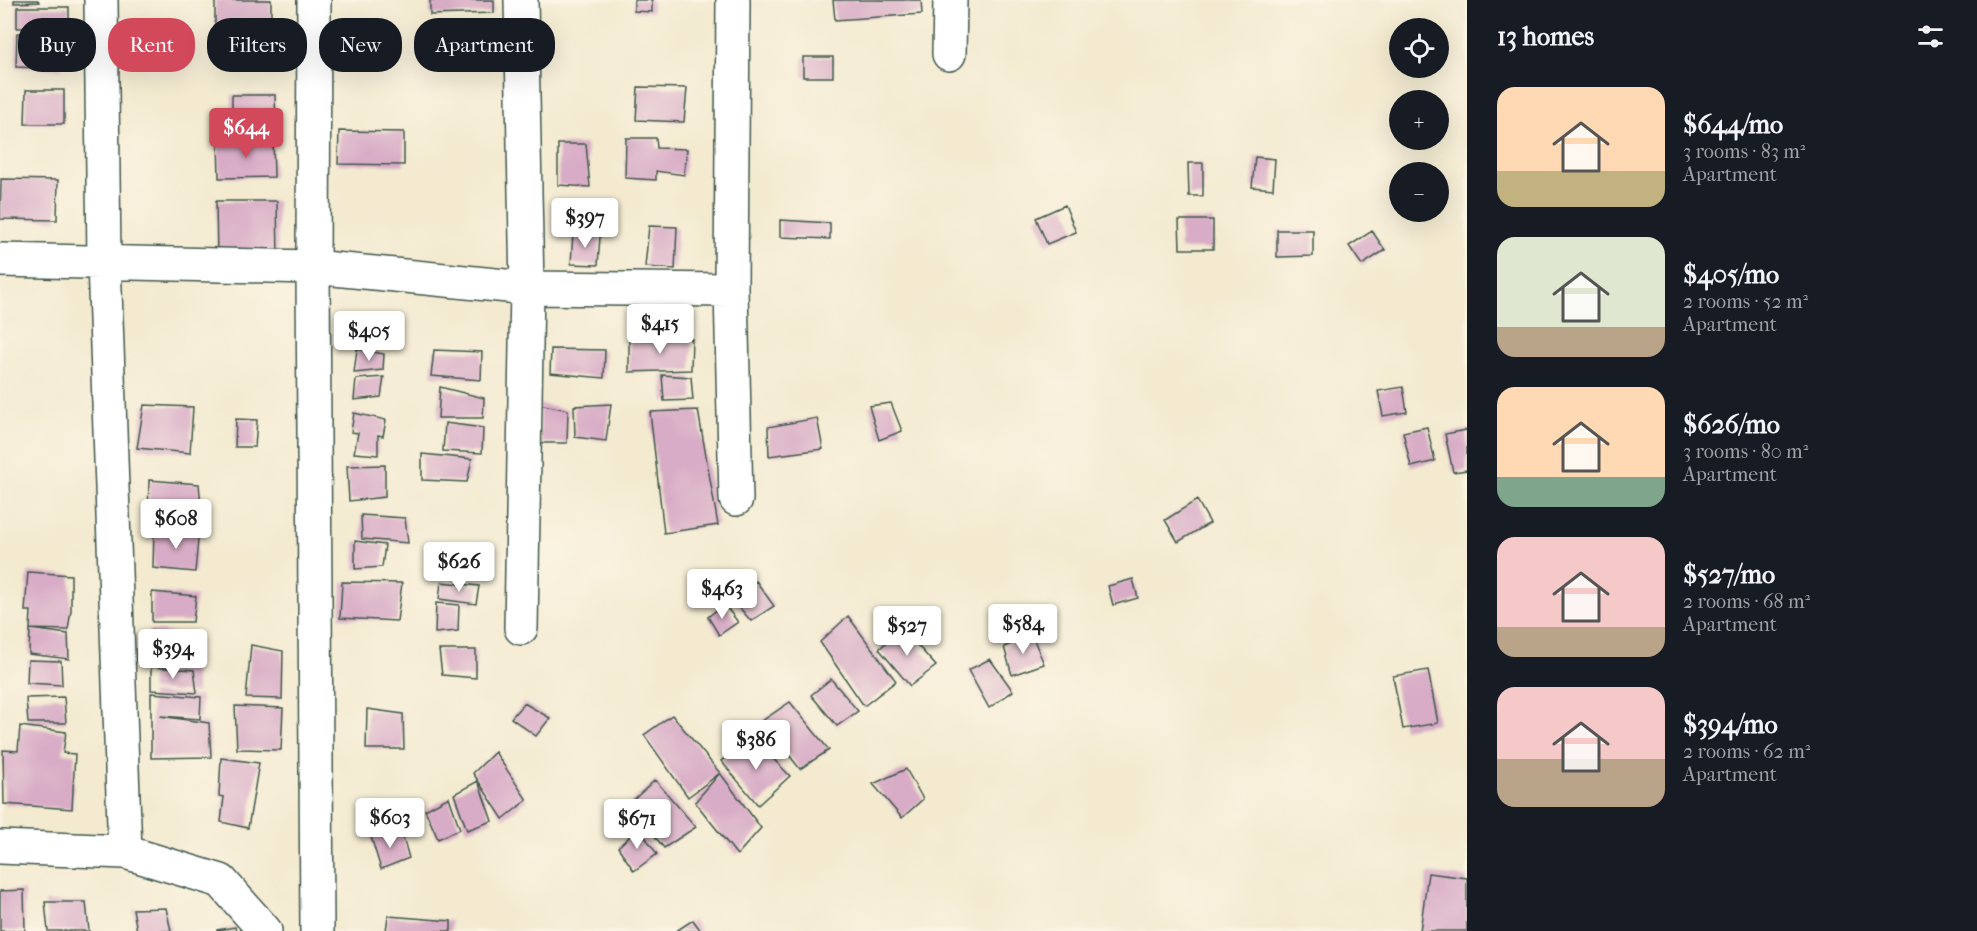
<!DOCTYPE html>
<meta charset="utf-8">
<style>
body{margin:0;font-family:"IM FELL French Canon",serif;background:#20242c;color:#f1f3f6;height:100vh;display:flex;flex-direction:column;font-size:22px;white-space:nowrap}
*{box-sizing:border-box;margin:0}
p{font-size:20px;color:#9ea1a6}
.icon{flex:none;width:33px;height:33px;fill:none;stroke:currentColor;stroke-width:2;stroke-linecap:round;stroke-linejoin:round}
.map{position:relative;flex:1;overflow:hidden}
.details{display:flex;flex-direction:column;background:#171b24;width:510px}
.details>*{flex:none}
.top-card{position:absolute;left:18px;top:18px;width:570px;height:54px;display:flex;gap:12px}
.controls{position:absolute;left:1389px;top:18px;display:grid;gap:12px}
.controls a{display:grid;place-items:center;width:60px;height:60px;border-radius:50%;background:#171b24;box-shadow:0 6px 24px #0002;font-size:30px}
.price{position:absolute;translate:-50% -51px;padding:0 14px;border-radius:6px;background:#fff;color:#222;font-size:20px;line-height:39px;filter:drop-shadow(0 2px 3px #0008)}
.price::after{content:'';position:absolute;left:50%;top:36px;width:18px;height:14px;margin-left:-9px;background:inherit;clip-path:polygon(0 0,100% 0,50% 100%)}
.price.on{background:#d1495b;color:#fff}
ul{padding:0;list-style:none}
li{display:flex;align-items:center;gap:18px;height:150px;padding:0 30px}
li span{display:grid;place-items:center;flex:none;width:168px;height:120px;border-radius:18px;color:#555}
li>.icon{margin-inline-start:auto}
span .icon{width:72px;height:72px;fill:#fffc;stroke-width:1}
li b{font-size:26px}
h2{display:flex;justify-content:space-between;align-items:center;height:72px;padding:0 30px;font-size:26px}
.pill{padding:0 21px;border-radius:24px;background:#171b24;box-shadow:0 6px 24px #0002;font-size:21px;line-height:54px}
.pill.on{background:#d1495b;color:#fff}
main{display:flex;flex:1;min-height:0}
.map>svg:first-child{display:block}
</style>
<main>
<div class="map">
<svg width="1467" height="931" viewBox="0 0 1467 931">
<rect width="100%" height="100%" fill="#fcf5e5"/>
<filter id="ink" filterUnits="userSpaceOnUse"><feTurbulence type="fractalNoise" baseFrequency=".0167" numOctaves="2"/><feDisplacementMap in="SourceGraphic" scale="12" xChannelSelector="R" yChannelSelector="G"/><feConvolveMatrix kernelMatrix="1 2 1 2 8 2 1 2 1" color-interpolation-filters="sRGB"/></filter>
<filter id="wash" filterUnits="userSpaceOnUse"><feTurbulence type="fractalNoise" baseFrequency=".008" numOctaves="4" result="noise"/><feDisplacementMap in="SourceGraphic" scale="24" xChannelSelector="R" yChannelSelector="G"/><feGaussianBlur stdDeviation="1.35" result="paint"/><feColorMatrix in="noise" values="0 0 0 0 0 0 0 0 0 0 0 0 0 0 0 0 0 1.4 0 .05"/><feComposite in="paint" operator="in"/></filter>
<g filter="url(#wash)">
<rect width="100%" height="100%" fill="#f3ead0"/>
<g id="blocks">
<!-- building -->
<path fill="#d8acc6" d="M14 0H38L39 2 14 3Z
M215 0H271V37L215 36Z
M430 0H494V13L430 15Z
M634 0H652V12L634 11Z
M833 0H921L922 14 835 20Z
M17 7H69V28H17Z
M449 26 488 29 487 55 448 53Z
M17 33 62 34 61 69 16 67Z
M803 57H833V77H803Z
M638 87 687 88 684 122 636 120Z
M26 90H64V124H25Z
M232 95H275L276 127H232Z
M339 131 404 132V165L338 164Z
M626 138H656L657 148 687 149 684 175 656 171V180L625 178Z
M273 139 274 177 219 178 218 140Z
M558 144H586L590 187 558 185Z
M1255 157 1275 159 1273 189 1252 187Z
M1188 163H1203V196H1189Z
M1 179 58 180 57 220 0 219Z
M216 201H277L278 257H217Z
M1065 205 1076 232 1047 244 1036 218Z
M780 220 830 223V239L780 237Z
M1179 220H1213V249H1180Z
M649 226 677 227 675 269 645 267Z
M1277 230H1313V256L1277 257Z
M1372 231 1385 250 1362 265 1349 246Z
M573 233 600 236 598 265 571 264Z
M692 339 691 370 629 372V340Z
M357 349 384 354 383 370 354 373Z
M551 349 605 350 604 378 550 373Z
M434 350 482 352 481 380 431 376Z
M662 375 691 377 693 400 664 401Z
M384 377 381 397 354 400 356 379Z
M440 387 484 398 483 418H438Z
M1403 387 1407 412 1383 416 1378 391Z
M891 403 902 431 879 440 869 406Z
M539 404 568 410 567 443H541Z
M611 404 606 441 575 437 574 406Z
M144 405 193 407 190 453 137 448Z
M698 410 718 525 664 533 650 412Z
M354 413 386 420 383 436 378 435V455L354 453 358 433 351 432Z
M817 418 823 449 769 456 768 427Z
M236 419 257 420 255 447H235Z
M445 423 483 428 482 453 443 451Z
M1427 427 1435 461 1411 467 1403 432Z
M1467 430V470L1453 472 1445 434Z
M422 454 472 459 467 482 422 480Z
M385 465V497L349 501 347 466Z
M149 480 199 484 202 516 148 515Z
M1197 500 1210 523 1178 542 1165 520Z
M361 515 405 518 408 543 362 539Z
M154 529 199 530 195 572 153 568Z
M355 541 385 545 382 567 355 569Z
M448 545 482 550 478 572 445 566Z
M28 572 71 575V610L68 630 30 629 68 634 69 659 29 654 30 629 31 611H25Z
M1133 579 1138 598 1113 605 1108 586Z
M756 581 774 606 751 621 732 599Z
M342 582 402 583 397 621 340 618Z
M441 582 479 586 476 604 439 599Z
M152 592 196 596 193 622H152Z
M436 603 459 605 458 631 435 633Z
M724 604 738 622 719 635 708 617Z
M848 616 896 681 864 706 820 642Z
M902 628 936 666 910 686 879 649Z
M150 630 199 637 197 665 147 664Z
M1032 635 1044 664 1012 675 1004 647Z
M251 645 283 651 282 699 246 698Z
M439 650H476V678L442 675Z
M990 659 1013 691 989 708 968 670Z
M28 660 61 661 62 685 27 683Z
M151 667 194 670 197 693 151 690Z
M1428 670 1438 723 1403 729 1393 676Z
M831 679 858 711 837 726 811 695Z
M151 693 201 697 200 719 160 716 209 723 211 757 151 758Z
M64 697 66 723H28L26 698Z
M790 702 829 750 800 769 762 721Z
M524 703 550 718 536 736 511 718Z
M235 706 283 708 281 750 237 749Z
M367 709 403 714 404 749H366Z
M672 715 720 773 688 797 644 735Z
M20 726 66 732 63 753 75 754 72 809 4 804 3 750 18 751Z
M753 738 790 776 758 805 721 761Z
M495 752 527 800 503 819 473 773Z
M221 758 259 763 248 828 221 822 224 797 219 796Z
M906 769 923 799 902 818 873 784Z
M720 773 761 828 737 855 695 802Z
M655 780 696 827 664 848 629 804Z
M478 781 492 821 467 830 454 794Z
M449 797 460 829 438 839 425 810Z
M639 828 657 854 634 871 618 847Z
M401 830 409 858 381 869 371 837Z
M1428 873 1467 878V931H1420Z
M24 890 25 931H0V891Z
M45 902H86L89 931H48Z
M166 908 171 931H137L133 909Z
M388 916 451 921V931H386Z
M693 920 701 931H676Z
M235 927 236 931H217V930Z"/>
</g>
</g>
<g filter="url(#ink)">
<use href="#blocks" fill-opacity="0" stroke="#3f574b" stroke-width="1.5"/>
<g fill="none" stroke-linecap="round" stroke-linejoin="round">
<!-- minor casing -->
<g stroke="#3f574b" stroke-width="36">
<path id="minor" d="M101 0 104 262 125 852
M314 0 313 267 317 931
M521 0 527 288 521 628
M733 0 731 290 736 499
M949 54 950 0
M0 260 313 267 527 288 731 290
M0 847 125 852 221 881 265 931"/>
</g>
<!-- minor -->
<use href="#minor" stroke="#fff" stroke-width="33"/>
</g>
</g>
</svg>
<div class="controls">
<a><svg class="icon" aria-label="locate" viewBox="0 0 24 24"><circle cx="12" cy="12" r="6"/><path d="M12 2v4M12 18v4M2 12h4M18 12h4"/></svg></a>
<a>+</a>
<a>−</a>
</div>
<b class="price on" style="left:246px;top:159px">$644</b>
<b class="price" style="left:585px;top:249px">$397</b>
<b class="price" style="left:660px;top:355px">$415</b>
<b class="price" style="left:369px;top:362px">$405</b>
<b class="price" style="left:176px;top:550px">$608</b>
<b class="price" style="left:459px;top:593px">$626</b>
<b class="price" style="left:722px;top:620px">$463</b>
<b class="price" style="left:1023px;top:655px">$584</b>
<b class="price" style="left:907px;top:657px">$527</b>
<b class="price" style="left:173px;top:680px">$394</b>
<b class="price" style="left:756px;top:771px">$386</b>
<b class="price" style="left:390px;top:849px">$603</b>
<b class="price" style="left:637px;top:850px">$671</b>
<div class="top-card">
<a class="pill">Buy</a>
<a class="pill on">Rent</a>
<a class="pill">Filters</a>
<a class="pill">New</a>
<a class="pill">Apartment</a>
</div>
</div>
<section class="details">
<h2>13 homes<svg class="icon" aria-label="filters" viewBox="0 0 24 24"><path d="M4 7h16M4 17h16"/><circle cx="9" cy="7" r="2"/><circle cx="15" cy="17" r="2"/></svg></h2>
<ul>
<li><span style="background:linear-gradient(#ffd9b3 70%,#c2b280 0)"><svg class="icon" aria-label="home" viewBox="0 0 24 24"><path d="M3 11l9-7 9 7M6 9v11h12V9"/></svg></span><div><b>$644/mo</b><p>3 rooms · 83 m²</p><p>Apartment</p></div></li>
<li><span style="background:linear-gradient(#dfe7d0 75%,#b9a48a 0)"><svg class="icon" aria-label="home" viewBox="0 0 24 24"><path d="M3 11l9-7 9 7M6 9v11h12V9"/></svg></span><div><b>$405/mo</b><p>2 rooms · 52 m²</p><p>Apartment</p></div></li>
<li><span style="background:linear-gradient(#ffd9b3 75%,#7fa58c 0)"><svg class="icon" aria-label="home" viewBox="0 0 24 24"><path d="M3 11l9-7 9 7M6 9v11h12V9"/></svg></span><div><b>$626/mo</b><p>3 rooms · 80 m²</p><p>Apartment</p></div></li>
<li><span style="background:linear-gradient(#f6c9c9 75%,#b9a48a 0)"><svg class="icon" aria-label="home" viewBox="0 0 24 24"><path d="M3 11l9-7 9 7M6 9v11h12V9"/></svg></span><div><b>$527/mo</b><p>2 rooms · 68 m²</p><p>Apartment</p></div></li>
<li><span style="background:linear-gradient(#f6c9c9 60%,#b9a48a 0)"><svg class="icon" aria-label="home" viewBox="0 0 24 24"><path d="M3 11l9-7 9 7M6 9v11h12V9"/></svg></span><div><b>$394/mo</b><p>2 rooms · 62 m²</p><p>Apartment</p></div></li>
</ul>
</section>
</main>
